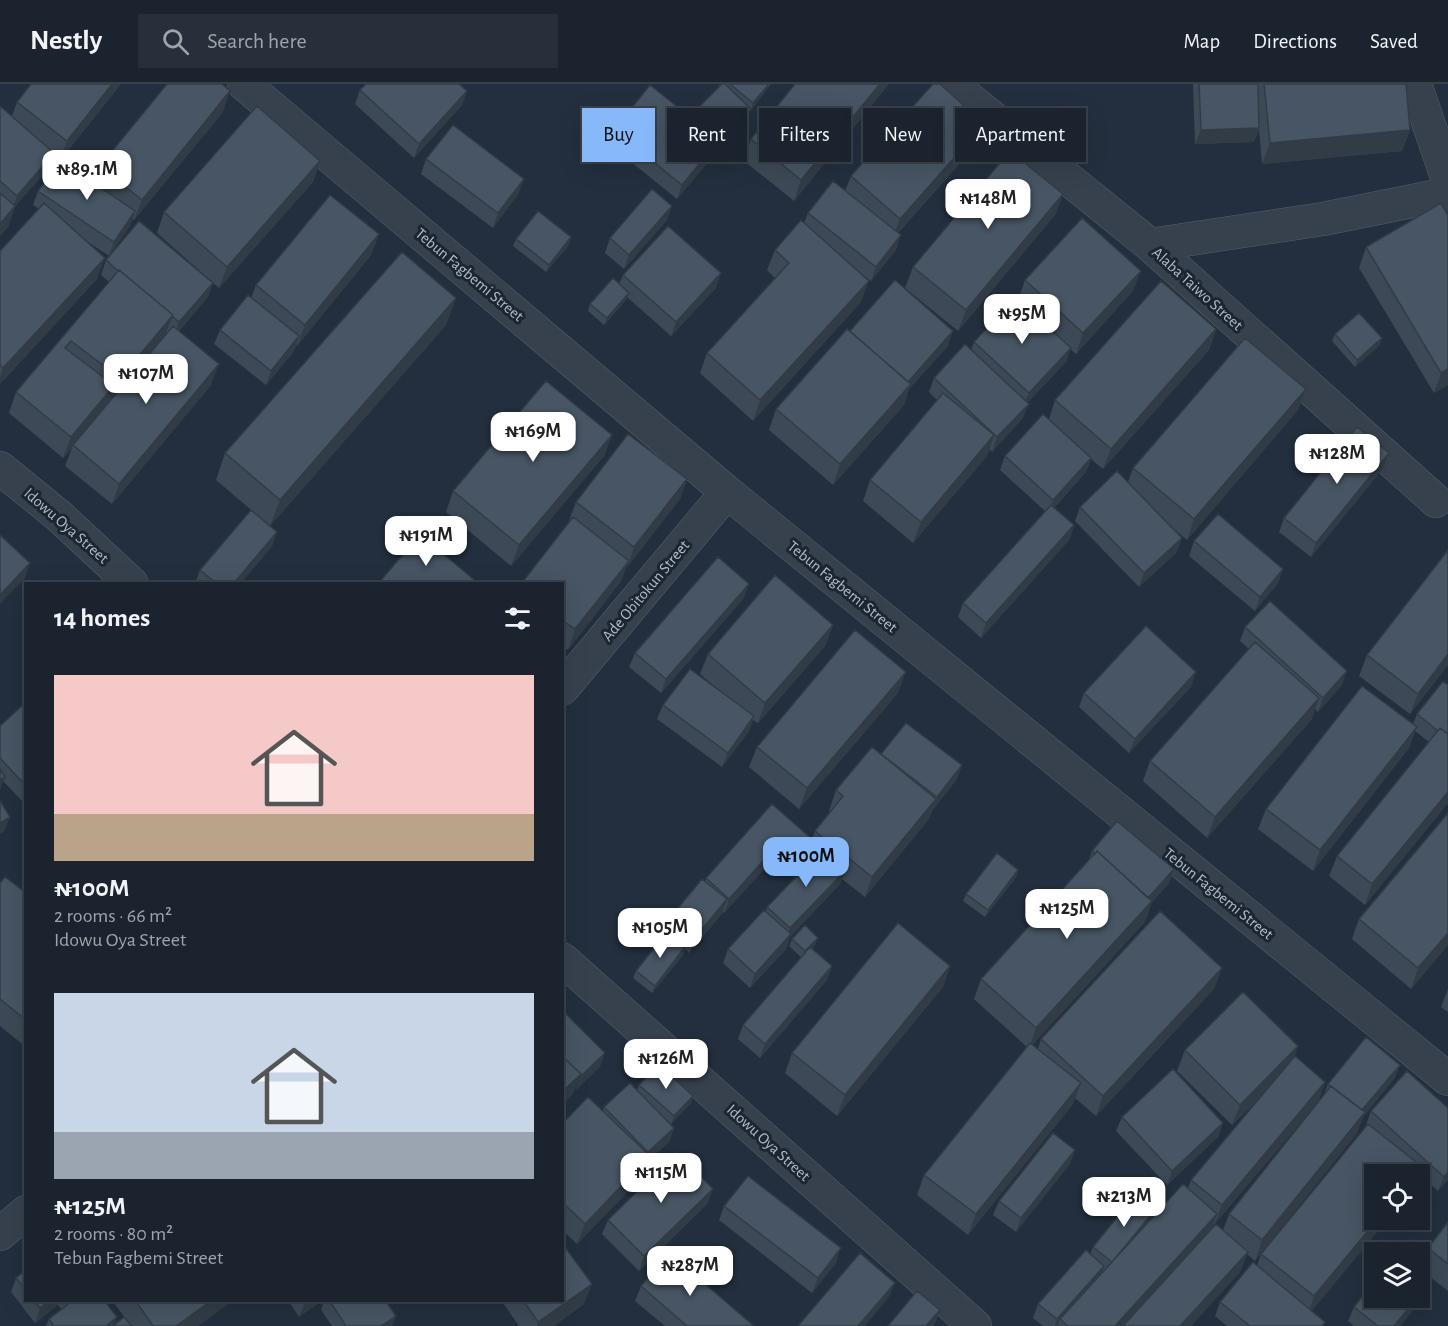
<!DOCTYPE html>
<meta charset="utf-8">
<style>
body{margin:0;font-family:"Alegreya Sans",sans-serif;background:#272f3a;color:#f1f3f6;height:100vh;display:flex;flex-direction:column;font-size:22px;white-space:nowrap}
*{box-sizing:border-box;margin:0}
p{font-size:20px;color:#9fa4aa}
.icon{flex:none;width:33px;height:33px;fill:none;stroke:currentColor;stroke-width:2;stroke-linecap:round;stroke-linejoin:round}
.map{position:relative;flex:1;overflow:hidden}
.panel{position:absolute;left:24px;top:498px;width:540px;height:720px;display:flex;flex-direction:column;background:#1a232e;border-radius:0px;box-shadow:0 6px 24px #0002,0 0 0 2px #38404a}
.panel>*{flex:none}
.hud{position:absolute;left:582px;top:24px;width:570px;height:54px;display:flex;gap:12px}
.buttons{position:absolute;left:1364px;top:1080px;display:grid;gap:12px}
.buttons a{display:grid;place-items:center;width:66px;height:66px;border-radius:0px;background:#1a232e;box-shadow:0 6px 24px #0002,0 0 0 2px #38404a;font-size:30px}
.price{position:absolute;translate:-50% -51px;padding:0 14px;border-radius:12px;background:#fff;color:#222;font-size:20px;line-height:39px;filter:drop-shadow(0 2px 3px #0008)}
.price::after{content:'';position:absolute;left:50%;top:36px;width:18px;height:14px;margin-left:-9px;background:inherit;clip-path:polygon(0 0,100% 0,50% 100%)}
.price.current{background:#86b8fa;color:#111}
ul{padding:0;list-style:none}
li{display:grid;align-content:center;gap:12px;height:318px;padding:0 30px}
li span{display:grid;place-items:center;height:186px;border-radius:0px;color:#555}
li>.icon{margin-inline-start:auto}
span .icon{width:108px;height:108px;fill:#fffc;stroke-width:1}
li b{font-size:26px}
h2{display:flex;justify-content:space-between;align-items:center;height:72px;padding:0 30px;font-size:26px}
.chip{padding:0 21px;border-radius:0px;background:#1a232e;box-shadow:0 6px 24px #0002,0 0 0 2px #38404a;font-size:21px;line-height:54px}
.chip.current{background:#86b8fa;color:#111}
header{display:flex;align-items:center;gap:36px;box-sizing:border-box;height:84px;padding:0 30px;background:#1a232e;border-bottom:2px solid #38404a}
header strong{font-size:28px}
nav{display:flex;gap:33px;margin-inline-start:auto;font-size:21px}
.search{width:420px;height:54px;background:#272f3a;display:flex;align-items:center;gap:15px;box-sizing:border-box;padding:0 21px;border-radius:0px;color:#9fa4aa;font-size:22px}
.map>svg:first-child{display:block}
</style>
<header>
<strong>Nestly</strong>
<div class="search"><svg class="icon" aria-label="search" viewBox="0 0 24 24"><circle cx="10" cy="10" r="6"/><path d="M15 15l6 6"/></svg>Search here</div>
<nav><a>Map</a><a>Directions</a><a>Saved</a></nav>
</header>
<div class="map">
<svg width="1448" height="1242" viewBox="0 0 1448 1242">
<rect width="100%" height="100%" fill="#232f3e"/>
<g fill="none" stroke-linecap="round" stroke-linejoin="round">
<!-- minor casing -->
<g stroke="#555f6b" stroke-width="34">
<path id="minor" d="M244 0 727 408 1448 995
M951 0 1150 161 1436 417
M1415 0 1448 96
M1150 161 1323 135 1448 110
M0 384 59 432 132 500
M562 605 727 408
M562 875 975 1242
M0 1150 26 1128"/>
</g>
<!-- minor -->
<use href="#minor" stroke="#37414e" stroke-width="33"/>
</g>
<!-- wall -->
<path fill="#3d4956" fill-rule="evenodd" d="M31 0H121L60 76 94 99 100 82 223 28 134 136 132 135 130 142 109 172 85 156 97 195 0 300V167L39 125 33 121 38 107 59 77 53 72 49 84 15 122 8 143 0 152V22L12 32 17 18Z
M719 0H771L750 26 748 33 721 60 718 58 714 71 677 115 609 60 614 46H706L693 33 696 26 720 1Z
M889 0 794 117 743 76 751 55Z
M1193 0H1406L1410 46 1402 67 1262 80 1259 45 1254 58 1195 60Z
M360 6 467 7 462 21 414 74 355 20Z
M984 40 977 60 898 149 896 166 871 197 856 186 861 218 753 337 700 289 707 269 775 194 767 186 775 166 804 139 808 129 845 107 851 92Z
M426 75 519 109 493 144 421 90Z
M320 77 313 98 219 204 157 149 164 128Z
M1063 110 1055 131 958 247 905 204 913 183Z
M667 136 624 185 605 169 610 154Z
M379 150 371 171 297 262 296 261 294 267 266 301 214 260 220 246 251 214 256 201Z
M516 155 569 161 546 188 513 162Z
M1366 163 1448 301 1434 309 1359 184Z
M106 176 213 199 208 213 179 247 211 301 112 420 65 382 72 364 63 374 9 329 16 308 109 198 101 191Z
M623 191 716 204 671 252 627 213 626 216 604 241 588 227 590 220 619 200Z
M1025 196 1133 207 1076 270 1070 265 1066 278 1027 319 1023 334 992 368 989 365 987 372 913 459 863 417 870 396 937 316 929 308 934 294 971 266 974 258 1018 216Z
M456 214 446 241 270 442 216 396 225 369Z
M1216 245 1209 266 1103 385 1091 375 1086 388 1054 424 1074 441 1069 456 981 554 958 533 963 519 1045 427 1000 386 1005 372 1049 335 1055 316Z
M850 247 948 262 909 305 904 321 833 401 769 346 776 325Z
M1335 250 1382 254 1379 262 1355 283 1332 257Z
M1298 326 1187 456 1167 439 1182 454 1176 469 1139 503 1075 437 1080 423 1128 398 1133 384Z
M612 351 604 372 511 482 446 428 453 407Z
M1389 369 1384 383 1311 473 1279 448 1284 434Z
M687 395 680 415 626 483 621 497 568 566 562 562V500L568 439 576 418Z
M277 448 272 462 240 500H195L200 486Z
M1194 457 1283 485 1278 499 1255 527 1189 472Z
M744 514 661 609 629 583 635 569Z
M833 541 825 562 758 639 753 636 749 647 722 683 657 635 663 621 720 607 700 590 708 570Z
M1245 543 1342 601 1318 628 1315 625 1312 635 1207 754 1143 697 1150 677 1249 565 1240 557Z
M1367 571 1448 581 1410 630 1359 592Z
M1443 597 1448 719 1365 821 1329 792 1337 772 1429 658 1415 647 1409 664 1313 787 1258 745 1266 725 1413 640 1417 630Z
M1191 603 1129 669 1079 623 1084 609Z
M898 609 799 725 749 683 757 663Z
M26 620V721L3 697 0 706V642Z
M881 670 962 681 957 695 932 727 929 735 865 813 842 795 840 800 790 853 786 865 750 904 723 879 728 865 766 828 767 823 798 791 776 772 724 829 723 828 689 869 685 865 683 871 652 909 633 894 636 887 666 849H665L670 834 705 797 706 794 772 720 812 755 815 747 830 728 829 727 836 706Z
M1448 729V861L1411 905 1352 855 1359 835Z
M1092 767 1174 785 1169 799 1152 818 1145 838 1032 961 1038 965 1041 955 1222 884 1214 905 1096 1032 1075 1014 1073 1020 968 1151 917 1111 924 1091 1027 963 974 915 981 895 1088 778Z
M1018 786 1016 793 985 833 963 817 966 810Z
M0 799 26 809V963L0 942Z
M792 855 815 861 812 865 832 882 827 896 760 974 738 955 743 941 801 873 789 862Z
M950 882 943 903 837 1032 785 989 792 969Z
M1448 905V928L1441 923Z
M1185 966 1295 973 1325 998 1318 1018 1324 1010 1328 1000 1400 981 1394 995 1363 1033 1357 1049 1255 1177 1247 1170 1240 1188 1191 1242H1043L1033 1234 1038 1220 1090 1170 1093 1163 1151 1135 1188 1104 1191 1096 1261 1013 1232 1041 1177 987ZM1317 1019 1229 1130 1223 1146H1211L1213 1140 1214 1141Z
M639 1001 693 1012 691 1019 671 1040 659 1029 674 1044 669 1058 648 1077 643 1092 577 1160 562 1146V1040L603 1026 604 1023 637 1006Z
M1448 1024V1096L1438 1107 1418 1089V1090H1374V1136H1387L1311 1227 1324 1242H1227L1215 1232 1220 1218 1257 1182 1261 1170 1367 1042 1366 1041 1371 1027Z
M1122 1033 1223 1039 1218 1053 1167 1101 1116 1047Z
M1075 1066 1069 1081 1016 1148 993 1131 999 1117Z
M708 1119 639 1187 602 1150 608 1136Z
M724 1122 836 1179 812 1209 719 1136Z
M1448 1138V1207L1420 1185 1428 1164Z
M26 1186V1216H104L117 1233 114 1241 125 1234 112 1216H233L198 1242H46L49 1235 61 1225 58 1221 35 1239 11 1208 16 1194Z
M641 1202 754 1242H665L635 1217Z
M1426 1210 1400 1242H1354L1348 1237 1354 1223Z
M288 1216H323L299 1233Z
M324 1216H385L392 1242H332L321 1226Z
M501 1216H562L584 1220 554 1242H519Z"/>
<!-- shaded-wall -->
<path fill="#323c46" d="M112 0H121L60 77 67 57Z
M769 0 766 7 751 27 753 19Z
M880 0H889L794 117 801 96Z
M230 7 223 28 134 136 142 116Z
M467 7 462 21 414 74 419 60Z
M751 25 748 33 721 60 723 53Z
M984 40 977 60 892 155 900 135Z
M1259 44 1254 58 1195 60 1201 46Z
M1410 46 1402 67 1262 80 1270 59Z
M719 56 714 71 677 115 682 101Z
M54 69 49 84 12 126 17 112Z
M320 77 313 98 219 204 227 183Z
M524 95 519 109 493 144 498 129Z
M1063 110 1055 131 958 247 966 226Z
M15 122 8 143 0 152V140Z
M672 122 667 136 624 185 629 171Z
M135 127 130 142 109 172 114 158Z
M379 150 371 171 297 262 305 241Z
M901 151 896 166 871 197 876 183Z
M571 153 569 161 546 188 549 181Z
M105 174 97 195 0 300V293L3 284Z
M1141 187 1133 207 1076 270 1083 249Z
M721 189 716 204 671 252 676 238Z
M869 197 861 218 753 337 760 316Z
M213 199 208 213 174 252 179 238Z
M629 209 626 216 604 241 607 234Z
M456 214 446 241 270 442 280 416Z
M173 231 165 251 73 361 72 364 63 374 71 353Z
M1216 245 1209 266 1103 385 1111 365Z
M953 247 948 262 909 305 904 321 833 401 840 380 906 300Z
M299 252 294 267 266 301 271 287Z
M1382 254 1379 262 1355 283 1357 276Z
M1071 264 1066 278 1023 323 1029 309Z
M219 280 211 301 112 420 119 400Z
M1448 285V301L1434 309 1441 289Z
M1306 305 1298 326 1187 456 1194 435Z
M1029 320 1023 334 992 368 997 353Z
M612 351 604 372 511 482 519 461Z
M994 351 987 372 913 459 921 438Z
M1389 369 1384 383 1311 473 1316 459Z
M1091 374 1086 388 1048 430 1053 416Z
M687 395 680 415 627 484 634 463Z
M1074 441 1069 456 981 554 986 539Z
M277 448 272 462 240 500H233Z
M1182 454 1176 469 1139 503 1144 489Z
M629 477 621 497 568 566 575 545Z
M30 479 25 494 0 520V511Z
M1283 485 1278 499 1255 527 1260 513Z
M749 500 744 514 661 609 666 595Z
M833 541 825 562 758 639 765 619Z
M1448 570V581L1410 630 1418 610Z
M1347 587 1342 601 1318 628 1323 614Z
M906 588 898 609 799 725 807 704Z
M1196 588 1191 603 1129 669 1135 655Z
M1319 614 1312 635 1207 754 1215 733Z
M754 632 749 647 722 683 728 669Z
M1417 643 1409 664 1313 787 1320 766Z
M962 681 957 695 932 727 937 713Z
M5 693 0 706V696Z
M1448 708V719L1365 821 1372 800Z
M936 715 929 735 865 813 872 793Z
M10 733 4 748 0 750V739Z
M781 757 776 772 724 829 729 815Z
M821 763 815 777 801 794 806 779Z
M1174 785 1169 799 1152 818 1145 838 1029 965 1036 944Z
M846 786 840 800 790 853 786 865 750 904 755 890 785 857 790 844Z
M1018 786 1016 793 985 833 988 826Z
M727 815 722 830 689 869 694 855Z
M1448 849V861L1411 905 1418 884Z
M818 854 815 861 803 874 805 867Z
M685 863 683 871 652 909 655 902Z
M832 882 827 896 760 974 765 960Z
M950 882 943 903 837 1032 845 1011Z
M1222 884 1214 905 1096 1032 1103 1012Z
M1298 962 1291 983 1232 1041 1240 1021Z
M605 969 600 983 575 1007 580 993Z
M1400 981 1394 995 1363 1033 1357 1049 1255 1177 1262 1156 1362 1027Z
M581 990 573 1010 562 1021V1008Z
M1325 998 1318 1018 1214 1141 1222 1121Z
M1081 999 1073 1020 968 1151 976 1130Z
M693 1012 691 1019 671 1040 674 1032Z
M1223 1039 1218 1053 1167 1101 1172 1087Z
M674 1044 669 1058 648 1077 643 1092 577 1160 585 1140 648 1068Z
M1075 1066 1069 1081 1016 1148 1021 1134Z
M1421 1082 1418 1090H1414Z
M1448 1088V1096L1438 1107 1444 1093Z
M713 1105 708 1119 639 1187 644 1172Z
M1155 1126 1150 1140 1112 1178Z
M1217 1130 1210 1150 1126 1242H1115Z
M1377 1136H1387L1307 1233 1314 1212Z
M841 1164 836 1179 812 1209 818 1194Z
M1248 1168 1240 1188 1191 1242H1180Z
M1104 1182 1099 1196 1060 1235 1058 1242H1055L1057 1235Z
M1431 1196 1426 1210 1400 1242H1394L1417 1214H1419V1211Z
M895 1199 889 1213 865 1242H858Z
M592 1200 584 1220 554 1242H537L538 1238Z
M50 1216H59L58 1221 35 1239 40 1224Z
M212 1216H233L198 1242H176Z
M308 1216H323L299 1233 305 1219Z
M940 1226 935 1240 933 1242H926Z
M396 1232 392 1242H381Z
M117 1233 114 1242H106Z"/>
<!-- building -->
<path fill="#475564" stroke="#323c46" stroke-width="1.5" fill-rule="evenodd" d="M31 0H112L67 57 17 18Z
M167 0H222L230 7 142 116 100 82Z
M366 0H459L467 7 419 60 360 6Z
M722 0H725L751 25 723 53 696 26Z
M730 0H769L753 19Z
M795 0H880L801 96 751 55Z
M933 0H940L984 40 900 135 851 92Z
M1199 0H1258L1259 44 1201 46Z
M1264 0H1406L1410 46 1270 59Z
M650 1 719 56 682 101 614 46Z
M0 22 54 69 17 112 0 97Z
M257 22 320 77 227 183 164 128Z
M453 41 524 95 498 129 426 75Z
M1010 67 1063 110 966 226 913 183Z
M60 76 135 127 114 158 38 107Z
M833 97 901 151 876 183 808 129Z
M652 105 672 122 629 171 610 154Z
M0 109 15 122 0 140Z
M330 111 379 150 305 241 256 201Z
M44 119 105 174 3 284 0 281V167Z
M1441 119 1448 131V285L1441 289 1366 163Z
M538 127 571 153 549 181 516 155Z
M1082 134 1141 187 1083 249 1025 196Z
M801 136 869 197 760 316 707 269 789 179 775 166Z
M139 137 213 199 179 238 172 232 173 231 119 186 118 187 106 176Z
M668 142 721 189 676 238 623 191Z
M402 168 456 214 280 416 225 369Z
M119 186 173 231 71 353 16 308ZM71 257 116 291 111 299 65 264Z
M613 194 629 209 607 234 590 220Z
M895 196 953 247 908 298 850 247Z
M1161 197 1216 245 1111 365 1055 316Z
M248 211 299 252 271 287 220 246Z
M1016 213 1071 264 1029 309 974 258Z
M1359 229 1382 254 1357 276 1335 250Z
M173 242 219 280 119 400 73 361Z
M847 245 911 300 840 380 776 325Z
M1245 254 1306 305 1194 435 1133 384Z
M965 260 1029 320 997 353 934 294Z
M546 297 612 351 519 461 453 407Z
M943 309 994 351 921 438 870 396Z
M1043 330 1091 374 1053 416 1005 372Z
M1357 343 1389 369 1316 459 1284 434Z
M628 350 687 395 634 463 576 418Z
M1117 387 1182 454 1144 489 1080 423Z
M1051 421 1074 441 986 539 963 519Z
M251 426 277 448 233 500H217L200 486Z
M1218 430 1283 485 1260 513 1194 457Z
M573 433 629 477 575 545 562 536V500H521Z
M420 450 479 500H378Z
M0 451 30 479 0 511Z
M1448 466V570L1418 610 1367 571Z
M718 473 749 500 666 595 635 569Z
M775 491 833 541 765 619 708 570Z
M1270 517 1347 587 1323 614 1245 543Z
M1146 542 1196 588 1135 655 1084 609Z
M855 546 906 588 807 704 757 663Z
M1255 558 1319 614 1215 733 1150 677Z
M690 585 754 632 728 669 663 621Z
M1443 597 1448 601V650L1440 644 1438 647 1417 630Z
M1362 602 1417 643 1320 766 1266 725Z
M25 619 26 620V702L0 674V642Z
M906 639 962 681 937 713 881 670Z
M1440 644 1448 650V708L1372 800 1337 772Z
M872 663 936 715 872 793 815 747 843 712 836 706Z
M0 685 5 693 0 696Z
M0 717 10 733 0 739Z
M772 720 821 763 806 779 781 757 729 815 706 794Z
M1448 729V849L1418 884 1359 835Z
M1117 737 1174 785 1148 814 1097 767 1095 770 1092 767Z
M823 765 846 786 790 844 767 823Z
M1097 767 1152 817 1036 944 981 895Z
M997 769 1018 786 988 826 966 810Z
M5 793 26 809V936L0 915V799Z
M702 795 727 815 694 855 670 834Z
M764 826 791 850 755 890 728 865Z
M1160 827 1222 884 1103 1012 1041 955Z
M898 839 950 882 845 1011 792 969Z
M805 841 818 854 805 867 792 855Z
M666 849 685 863 655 902 636 887Z
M810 863 832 882 765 960 743 941Z
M1243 908 1298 962 1240 1021 1185 966Z
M562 926 605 969 580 993 581 990 562 972Z
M1366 953 1400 981 1362 1026 1328 1000Z
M1030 959 1081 999 976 1130 924 1091Z
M562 972 581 990 562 1008Z
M1295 972 1325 998 1222 1121 1191 1096Z
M659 980 693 1012 674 1032 639 1001Z
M1173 985 1223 1039 1172 1087 1122 1033Z
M1407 987 1448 1024V1088L1444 1093 1371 1027Z
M630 999 674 1044 648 1068 604 1023Z
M1331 1002 1365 1028 1262 1156 1229 1130Z
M588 1013 650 1072 585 1140 562 1118V1040Z
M1368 1040 1421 1082 1414 1090H1374V1136H1377L1314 1212 1261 1170Z
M1053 1049 1075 1066 1021 1134 999 1117Z
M677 1068 713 1105 644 1172 608 1136Z
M748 1092 841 1164 818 1194 724 1122Z
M1183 1100 1217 1130 1115 1242H1068L1060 1235Z
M1135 1111 1155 1126 1112 1178 1093 1163Z
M1448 1138V1180L1428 1164Z
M1216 1140 1248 1168 1180 1242H1123Z
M562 1159 592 1200 538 1238 523 1216H562Z
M1086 1166 1104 1182 1057 1235 1038 1220Z
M669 1169 754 1242H687L641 1202Z
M860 1169 895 1199 858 1242H798Z
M1253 1178 1325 1238 1322 1242H1250L1220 1218Z
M26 1186V1206L16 1194Z
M1419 1186 1431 1196 1419 1211Z
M1374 1198V1214H1417L1394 1242H1378L1354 1223Z
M917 1207 940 1226 926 1242H888Z
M34 1216H50L40 1224Z
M71 1216H104L117 1233 106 1242H54L49 1235 71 1218Z
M135 1216H212L176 1242H153Z
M329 1216H385L396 1232 381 1242H346Z
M124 1233 132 1242H113Z"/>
<g text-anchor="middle" stroke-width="6" stroke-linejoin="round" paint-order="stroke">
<!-- street labels -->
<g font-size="16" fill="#b3bcc9" stroke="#1c2632">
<text transform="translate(470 190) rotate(40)" y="6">Tebun Fagbemi Street</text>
<text transform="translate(1198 204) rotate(42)" y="6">Alaba Taiwo Street</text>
<text transform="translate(67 441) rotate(41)" y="6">Idowu Oya Street</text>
<text transform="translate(843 502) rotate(39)" y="6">Tebun Fagbemi Street</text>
<text transform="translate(645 506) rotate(-50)" y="6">Ade Obitokun Street</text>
<text transform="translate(1219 809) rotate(39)" y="6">Tebun Fagbemi Street</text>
<text transform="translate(769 1058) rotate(42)" y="6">Idowu Oya Street</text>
</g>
</g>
</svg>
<div class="buttons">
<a><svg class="icon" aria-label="locate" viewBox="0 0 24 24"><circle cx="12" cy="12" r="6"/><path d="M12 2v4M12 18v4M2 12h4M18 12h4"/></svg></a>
<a><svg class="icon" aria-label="layers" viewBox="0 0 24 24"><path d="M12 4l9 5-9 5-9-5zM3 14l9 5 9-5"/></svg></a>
</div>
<b class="price" style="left:87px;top:117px">₦89.1M</b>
<b class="price" style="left:988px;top:146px">₦148M</b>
<b class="price" style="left:1022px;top:261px">₦95M</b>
<b class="price" style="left:146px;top:321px">₦107M</b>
<b class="price" style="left:533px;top:379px">₦169M</b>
<b class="price" style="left:1337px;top:401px">₦128M</b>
<b class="price" style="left:426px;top:483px">₦191M</b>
<b class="price current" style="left:806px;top:804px">₦100M</b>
<b class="price" style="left:1067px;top:856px">₦125M</b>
<b class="price" style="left:660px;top:875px">₦105M</b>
<b class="price" style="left:666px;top:1006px">₦126M</b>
<b class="price" style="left:661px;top:1120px">₦115M</b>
<b class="price" style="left:1124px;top:1144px">₦213M</b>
<b class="price" style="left:690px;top:1213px">₦287M</b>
<div class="hud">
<a class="chip current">Buy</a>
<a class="chip">Rent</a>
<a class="chip">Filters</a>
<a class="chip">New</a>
<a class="chip">Apartment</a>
</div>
<section class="panel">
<h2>14 homes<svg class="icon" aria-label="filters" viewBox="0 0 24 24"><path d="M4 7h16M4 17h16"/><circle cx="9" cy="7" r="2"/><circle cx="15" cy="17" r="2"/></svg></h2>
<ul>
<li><span style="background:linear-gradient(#f6c9c9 75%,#b9a48a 0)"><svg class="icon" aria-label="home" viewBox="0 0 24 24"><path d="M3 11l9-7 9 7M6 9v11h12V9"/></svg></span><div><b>₦100M</b><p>2 rooms · 66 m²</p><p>Idowu Oya Street</p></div></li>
<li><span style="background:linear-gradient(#c9d6e8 75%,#9aa5b1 0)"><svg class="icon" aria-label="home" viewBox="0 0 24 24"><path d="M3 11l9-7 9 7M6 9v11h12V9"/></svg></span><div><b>₦125M</b><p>2 rooms · 80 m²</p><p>Tebun Fagbemi Street</p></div></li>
</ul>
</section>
</div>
